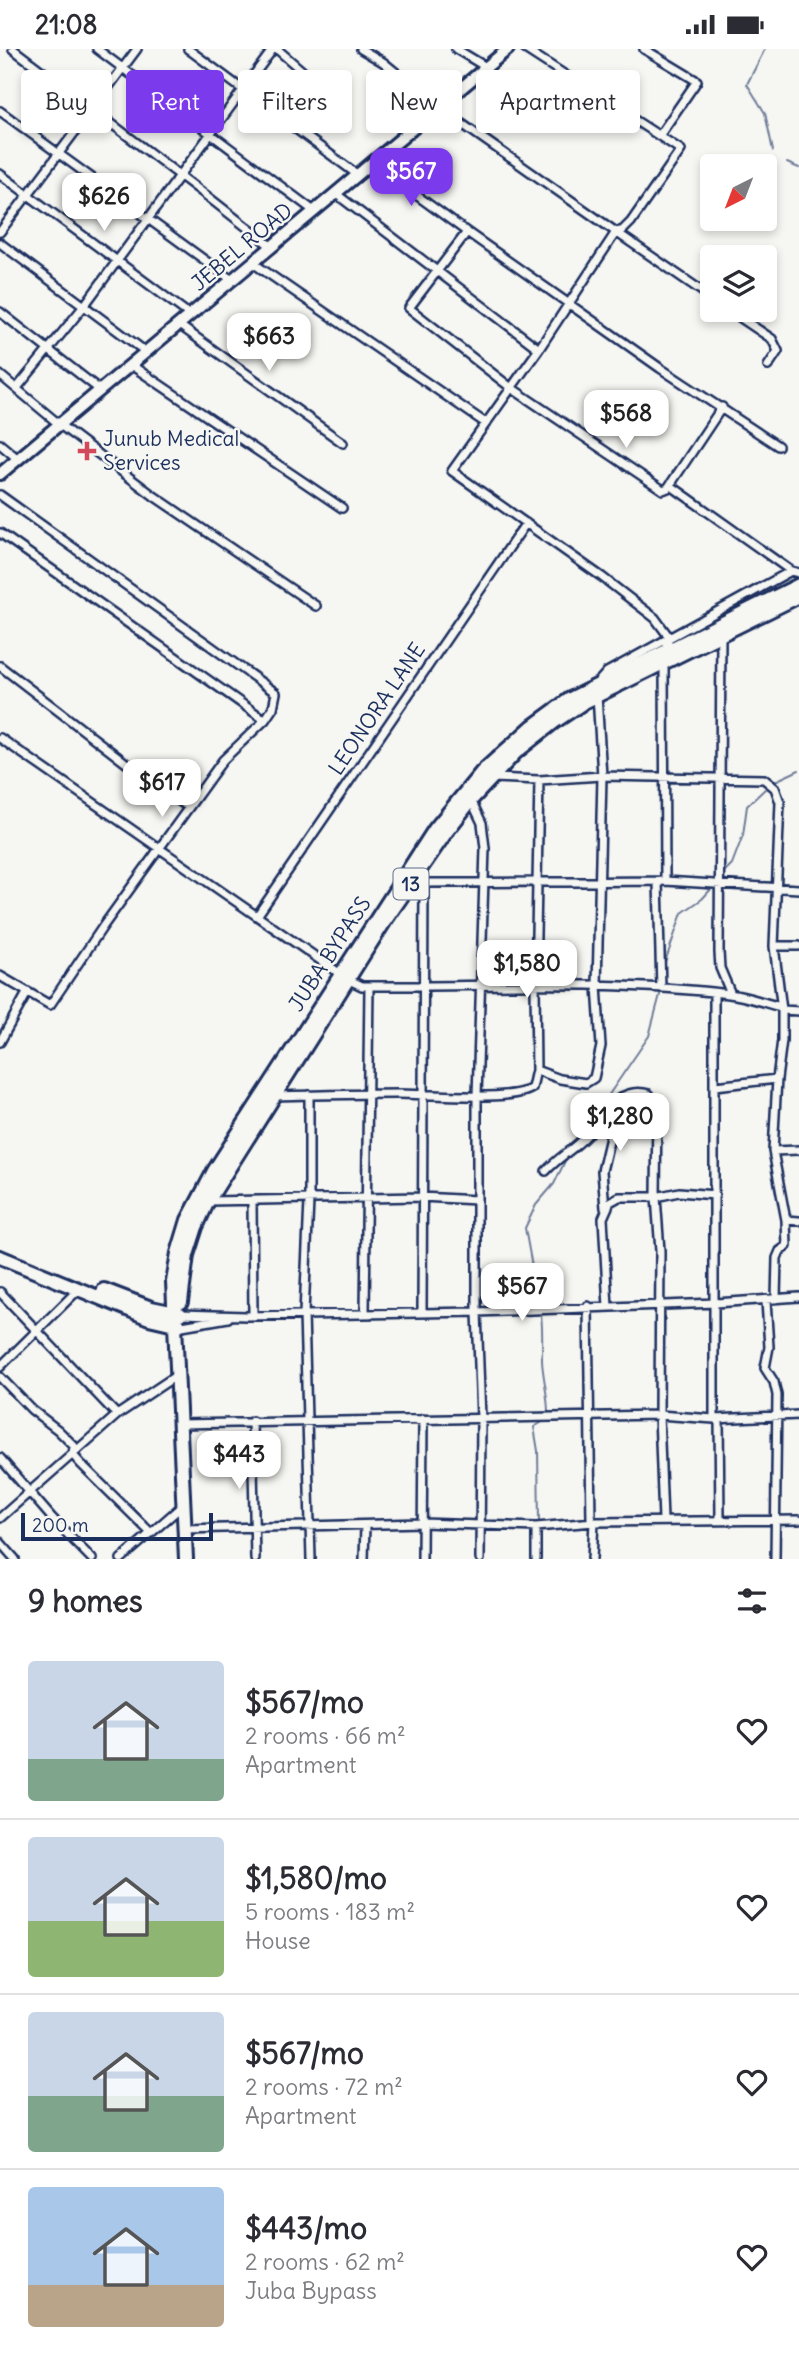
<!DOCTYPE html>
<meta charset="utf-8">
<style>
body{margin:0;font-family:Delius,sans-serif;background:#f7f7f7;color:#2b2b33;height:100vh;display:flex;flex-direction:column;font-size:26px;white-space:nowrap}
*{box-sizing:border-box;margin:0}
p{font-size:23px;color:#7c7c81}
.icon{flex:none;width:38px;height:38px;fill:none;stroke:currentColor;stroke-width:2;stroke-linecap:round;stroke-linejoin:round}
.map{position:relative;height:1510px;overflow:hidden}
.details{display:flex;flex-direction:column;background:#fff;flex:1}
.details>*{flex:none}
.hud{position:absolute;left:21px;top:21px;width:758px;height:63px;display:flex;gap:14px}
.needle{width:46px;rotate:222deg}
.tools{position:absolute;left:700px;top:105px;display:grid;gap:14px}
.tools a{display:grid;place-items:center;width:77px;height:77px;border-radius:7px;background:#fff;box-shadow:0 4px 10px #0003;font-size:35px}
.scale{position:absolute;left:21px;bottom:18px;width:192px;box-sizing:border-box;padding-left:7px;border:4px solid #1b2f5e;border-top:0;font-size:19px;line-height:24px;white-space:nowrap;color:#1b2f5e;-webkit-text-stroke:5px #f6f6f2;paint-order:stroke}
.price{position:absolute;translate:-50% -60px;padding:0 16px;border-radius:14px;background:#fff;color:#222;font-size:23px;line-height:46px;filter:drop-shadow(0 2px 4px #0008)}
.price::after{content:'';position:absolute;left:50%;top:42px;width:21px;height:16px;margin-left:-10px;background:inherit;clip-path:polygon(0 0,100% 0,50% 100%)}
.price.on{background:#7c3aed;color:#fff}
ul{padding:0;list-style:none}
li{display:flex;align-items:center;gap:21px;height:175px;padding:0 28px}
li+li{border-top:2px solid #e1e1e2}
li span{display:grid;place-items:center;flex:none;width:196px;height:140px;border-radius:7px;color:#555}
li>.icon{margin-inline-start:auto}
span .icon{width:84px;height:84px;fill:#fffc;stroke-width:1}
li b{font-size:30px}
h2{display:flex;justify-content:space-between;align-items:center;height:84px;padding:0 28px;font-size:30px}
.tag{padding:0 24px;border-radius:7px;background:#fff;box-shadow:0 4px 10px #0003;font-size:24px;line-height:63px}
.tag.on{background:#7c3aed;color:#fff}
.status{display:flex;justify-content:space-between;align-items:center;height:49px;padding:0 35px;background:#fff;direction:ltr}
.status svg{height:19px;fill:currentColor}
.map>svg:first-child{display:block}
</style>
<div class="status"><b>21:08</b><svg viewBox="0 0 49 12"><path d="M0 12V9h3v3zM5 12V6h3v6zM10 12V3h3v9zM15 12V0h3v12zM26 1h20v11H26zM47 4h2v5h-2z"/></svg></div>
<div class="map">
<svg width="799" height="1510" viewBox="0 0 799 1510">
<rect width="100%" height="100%" fill="#f6f6f2"/>
<filter id="ink" filterUnits="userSpaceOnUse"><feTurbulence type="fractalNoise" baseFrequency=".0143" numOctaves="2"/><feDisplacementMap in="SourceGraphic" scale="14" xChannelSelector="R" yChannelSelector="G"/><feConvolveMatrix kernelMatrix="1 2 1 2 8 2 1 2 1" color-interpolation-filters="sRGB"/></filter>
<g filter="url(#ink)">
<g fill="none" stroke-linecap="round" stroke-linejoin="round">
<!-- stream -->
<path stroke="#717e99" stroke-width="2" d="M765 0 747 35 765 64 773 102
M787 114 799 119
M771 734 799 721
M722 825 732 815 743 786 747 757 767 738
M664 916 682 864 702 850 713 838
M580 1088 649 987 661 942
M539 1256 525 1179 536 1156 554 1135 567 1108
M541 1265C543 1281 542 1296 542 1312 543 1329 548 1346 548 1364
M539 1474 538 1402 534 1378 546 1371"/>
<!-- street casing -->
<g stroke="#1b2f5e" stroke-width="12">
<path id="street" d="M13 0 207 147 272 198
M97 0 314 162
M188 0 358 126
M277 0 308 27 345 54
M361 0 383 13 438 58 616 183 539 300 452 422 602 528 655 569 669 588 666 601
M456 0 486 18
M525 0 681 101 631 173 623 181 616 183
M644 0 697 32 659 87
M0 62 232 231
M379 108 419 148 467 183 660 319 778 397
M0 125 190 266
M335 144 539 300
M0 183 137 0
M467 183 409 259 510 338 663 441 668 439 722 358
M616 183 712 249
M0 194 146 303
M253 214 484 373
M729 261 772 290 778 302 768 317
M0 263 100 341
M179 276 343 394
M131 316 342 459
M0 326 60 376 154 447 316 557
M17 339 84 257 273 0
M0 395 18 410
M670 436 791 522 799 524
M0 446 276 644 273 659 265 671 223 711 104 876 50 956 0 927
M0 484 265 671
M721 585 719 903 720 919 731 945
M664 613 665 832
M0 617 126 714 188 758
M599 632 607 623 791 522
M0 689 349 931 362 937C484 938 608 930 729 945 747 947 764 954 781 958
M492 729 539 731 602 727 764 730 775 739 780 753 774 897 782 961V991L777 1030 773 1102 786 1171 787 1197 780 1202 777 1209 776 1250
M471 751 482 774 485 799 477 1047V1263L481 1369 480 1510
M658 833 661 939
M422 834 665 832 799 840
M257 867 526 474
M774 897H799
M714 944V1370
M782 961 799 962
M0 993 27 944
M536 1021 560 1030 586 1034 594 1029 601 997 597 937 602 727 597 646
M715 1037 777 1030
M309 1046V1152L304 1265 311 1510
M273 1047C315 1046 357 1045 398 1045 426 1045 512 1053 532 1039L536 1021 535 937 539 731
M596 1074 611 1084 602 1122 605 1159
M773 1102 799 1101
M546 1122C558 1109 572 1101 584 1089 604 1069 616 1036 649 1045L657 1058 656 1148 660 1202 659 1366 663 1471
M209 1152 421 1148 477 1151
M252 1152 253 1266
M786 1171 799 1172
M0 1243 117 1366
M766 1252 769 1298 765 1319 774 1333 777 1346 775 1510
M588 1257 591 1473
M608 1258 603 1169 610 1153 619 1148H656L679 1143 715 1146
M422 1263 424 834
M365 1264 369 937
M181 1265 246 1267 477 1263 716 1254 799 1248
M182 1277 228 1269
M0 1318 79 1240
M0 1328 32 1361 58 1381 74 1397 73 1406 81 1415 151 1484
M719 1370 720 1470
M252 1372 255 1510
M179 1375 659 1366 714 1370 799 1366
M0 1409 52 1469 92 1510
M0 1469 117 1366 177 1326
M184 1480 422 1474 536 1478 594 1473 799 1471
M0 1493 15 1510
M121 1510 182 1457
M364 1510 365 1476
M422 1510 423 1370
M536 1510V1478
M592 1510 594 1473"/>
</g>
<!-- secondary casing -->
<g stroke="#1b2f5e" stroke-width="16">
<path id="secondary" d="M0 425 508 0"/>
</g>
<!-- primary casing -->
<g stroke="#1b2f5e" stroke-width="18">
<path id="primary" d="M0 1208 149 1269 179 1276
M104 1241 151 1259 180 1265
M181 1253 187 1206 196 1178 208 1152 384 873 446 783 471 751 516 703 554 673 584 653 799 547
M186 1510 173 1233 178 1204 188 1171 214 1122 435 780 482 723 533 677 570 650 799 536"/>
</g>
<!-- street -->
<use href="#street" stroke="#f6f6f2" stroke-width="7"/>
<!-- secondary -->
<use href="#secondary" stroke="#f6f6f2" stroke-width="10"/>
<!-- primary -->
<use href="#primary" stroke="#f6f6f2" stroke-width="12"/>
</g>
</g>
<!-- markers -->
<path fill="#d1495b" stroke="#f6f6f2" stroke-width="2.5" d="M83.5 391.5h7v7h7v7h-7v7h-7v-7h-7v-7h7z"/>
<g text-anchor="middle" stroke-width="5" stroke-linejoin="round" paint-order="stroke">
<!-- shield labels -->
<rect fill="#f6f6f2" stroke="#5d6b8a" stroke-width="2" x="393.5" y="819.5" width="35" height="31" rx="5"/>
<g font-size="19" font-weight="bold" fill="#1b2f5e">
<text x="411" y="842">13</text>
</g>
<!-- street labels -->
<g font-size="21" fill="#1b2f5e" stroke="#f6f6f2">
<text transform="translate(242 198) rotate(-40)" y="7">JEBEL ROAD</text>
<text transform="translate(377 660) rotate(-56)" y="7">LEONORA LANE</text>
<text transform="translate(330 905) rotate(-57)" y="7">JUBA BYPASS</text>
</g>
<!-- poi labels -->
<g font-size="21" fill="#1b2f5e" stroke="#f6f6f2" text-anchor="start">
<text x="103" y="397">Junub Medical<tspan x="103" dy="24">Services</tspan></text>
</g>
</g>
</svg>
<div class="tools">
<a><svg class="needle" viewBox="-14 -14 28 28"><path d="M0-13l5 13h-10z" fill="#e53935"/><path d="M0 13l5-13h-10z" fill="#7c7c81"/></svg></a>
<a><svg class="icon" aria-label="layers" viewBox="0 0 24 24"><path d="M12 4l9 5-9 5-9-5zM3 14l9 5 9-5"/></svg></a>
</div>
<div class="scale">200 m</div>
<b class="price on" style="left:411px;top:159px">$567</b>
<b class="price" style="left:104px;top:184px">$626</b>
<b class="price" style="left:269px;top:324px">$663</b>
<b class="price" style="left:626px;top:401px">$568</b>
<b class="price" style="left:162px;top:770px">$617</b>
<b class="price" style="left:527px;top:951px">$1,580</b>
<b class="price" style="left:620px;top:1104px">$1,280</b>
<b class="price" style="left:522px;top:1274px">$567</b>
<b class="price" style="left:239px;top:1442px">$443</b>
<div class="hud">
<a class="tag">Buy</a>
<a class="tag on">Rent</a>
<a class="tag">Filters</a>
<a class="tag">New</a>
<a class="tag">Apartment</a>
</div>
</div>
<section class="details">
<h2>9 homes<svg class="icon" aria-label="filters" viewBox="0 0 24 24"><path d="M4 7h16M4 17h16"/><circle cx="9" cy="7" r="2"/><circle cx="15" cy="17" r="2"/></svg></h2>
<ul>
<li><span style="background:linear-gradient(#c9d6e8 70%,#7fa58c 0)"><svg class="icon" aria-label="home" viewBox="0 0 24 24"><path d="M3 11l9-7 9 7M6 9v11h12V9"/></svg></span><div><b>$567/mo</b><p>2 rooms · 66 m²</p><p>Apartment</p></div><svg class="icon" aria-label="heart" viewBox="0 0 24 24"><path d="M12 20l-8-8c-3-5 5-10 8-4 3-6 11-1 8 4z"/></svg></li>
<li><span style="background:linear-gradient(#c9d6e8 60%,#8fb573 0)"><svg class="icon" aria-label="home" viewBox="0 0 24 24"><path d="M3 11l9-7 9 7M6 9v11h12V9"/></svg></span><div><b>$1,580/mo</b><p>5 rooms · 183 m²</p><p>House</p></div><svg class="icon" aria-label="heart" viewBox="0 0 24 24"><path d="M12 20l-8-8c-3-5 5-10 8-4 3-6 11-1 8 4z"/></svg></li>
<li><span style="background:linear-gradient(#c9d6e8 60%,#7fa58c 0)"><svg class="icon" aria-label="home" viewBox="0 0 24 24"><path d="M3 11l9-7 9 7M6 9v11h12V9"/></svg></span><div><b>$567/mo</b><p>2 rooms · 72 m²</p><p>Apartment</p></div><svg class="icon" aria-label="heart" viewBox="0 0 24 24"><path d="M12 20l-8-8c-3-5 5-10 8-4 3-6 11-1 8 4z"/></svg></li>
<li><span style="background:linear-gradient(#a9c7e8 70%,#b9a48a 0)"><svg class="icon" aria-label="home" viewBox="0 0 24 24"><path d="M3 11l9-7 9 7M6 9v11h12V9"/></svg></span><div><b>$443/mo</b><p>2 rooms · 62 m²</p><p>Juba Bypass</p></div><svg class="icon" aria-label="heart" viewBox="0 0 24 24"><path d="M12 20l-8-8c-3-5 5-10 8-4 3-6 11-1 8 4z"/></svg></li>
</ul>
</section>
